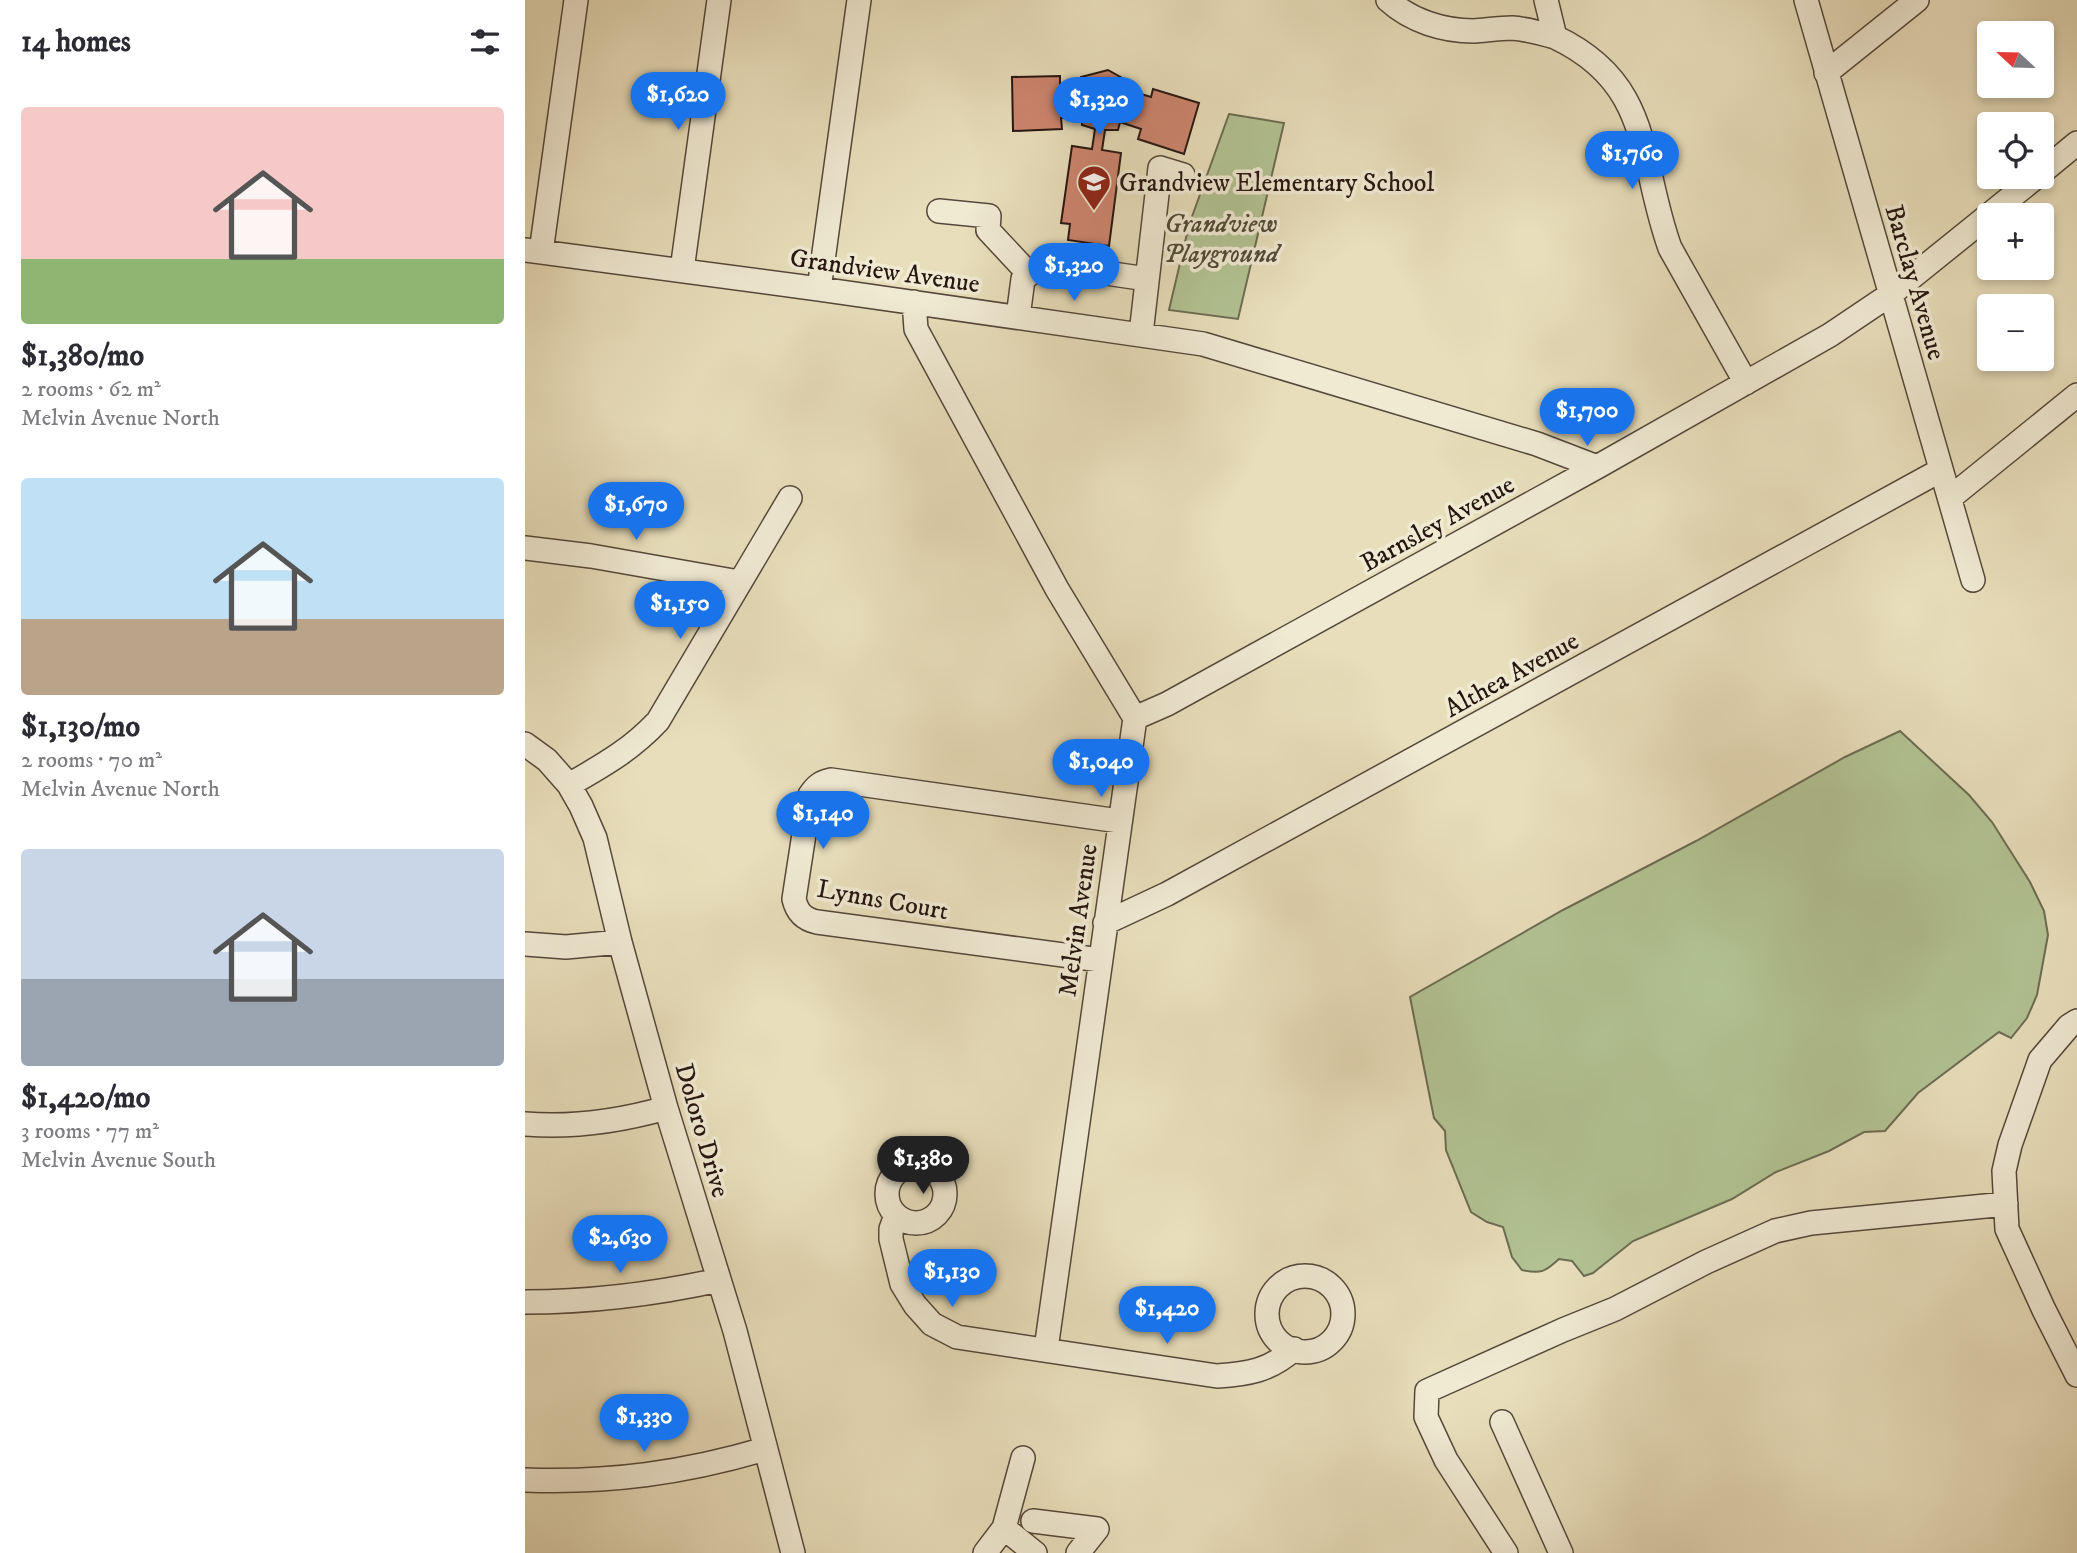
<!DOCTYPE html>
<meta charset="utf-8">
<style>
body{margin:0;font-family:"IM FELL DW Pica",serif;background:#f7f7f7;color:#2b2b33;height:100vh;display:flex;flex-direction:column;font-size:26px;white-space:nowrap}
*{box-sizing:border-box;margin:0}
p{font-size:23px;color:#7c7c81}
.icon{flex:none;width:38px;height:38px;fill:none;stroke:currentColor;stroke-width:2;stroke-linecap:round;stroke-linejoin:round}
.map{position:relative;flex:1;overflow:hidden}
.sheet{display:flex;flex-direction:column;background:#fff;width:525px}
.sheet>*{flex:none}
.needle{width:46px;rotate:292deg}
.buttons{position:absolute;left:1452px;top:21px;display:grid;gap:14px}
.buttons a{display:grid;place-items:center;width:77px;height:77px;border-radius:7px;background:#fff;box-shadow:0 4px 10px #0003;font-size:35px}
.price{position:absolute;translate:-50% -60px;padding:0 16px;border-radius:24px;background:#1a73e8;color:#fff;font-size:23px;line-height:46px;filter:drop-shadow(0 2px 4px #0008)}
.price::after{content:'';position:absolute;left:50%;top:42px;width:21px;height:16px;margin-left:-10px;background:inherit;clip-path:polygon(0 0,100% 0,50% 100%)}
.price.active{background:#222;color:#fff}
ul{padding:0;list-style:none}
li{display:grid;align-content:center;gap:14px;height:371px;padding:0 21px}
li span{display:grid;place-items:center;height:217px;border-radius:7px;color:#555}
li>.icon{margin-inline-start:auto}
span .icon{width:126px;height:126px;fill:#fffc;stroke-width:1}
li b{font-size:30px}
h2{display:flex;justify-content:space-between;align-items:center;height:84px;padding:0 21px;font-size:30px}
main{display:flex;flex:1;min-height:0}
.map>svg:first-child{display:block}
</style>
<main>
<section class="sheet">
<h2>14 homes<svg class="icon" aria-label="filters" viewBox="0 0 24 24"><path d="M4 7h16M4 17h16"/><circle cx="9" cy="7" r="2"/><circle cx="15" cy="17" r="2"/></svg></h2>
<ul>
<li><span style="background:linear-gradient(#f6c9c9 70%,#8fb573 0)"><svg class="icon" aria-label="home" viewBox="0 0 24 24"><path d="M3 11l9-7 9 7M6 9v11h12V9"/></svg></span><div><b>$1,380/mo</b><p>2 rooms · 62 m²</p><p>Melvin Avenue North</p></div></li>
<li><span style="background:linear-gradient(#bfe0f5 65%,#b9a48a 0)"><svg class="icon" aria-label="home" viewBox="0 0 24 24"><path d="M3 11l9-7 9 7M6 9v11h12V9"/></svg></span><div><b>$1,130/mo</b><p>2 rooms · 70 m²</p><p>Melvin Avenue North</p></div></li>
<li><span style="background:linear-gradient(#c9d6e8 60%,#9aa5b1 0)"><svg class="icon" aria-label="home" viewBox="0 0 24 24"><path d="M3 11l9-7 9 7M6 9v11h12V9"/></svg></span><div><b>$1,420/mo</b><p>3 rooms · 77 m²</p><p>Melvin Avenue South</p></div></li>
</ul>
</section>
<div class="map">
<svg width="1552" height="1553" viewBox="0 0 1552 1553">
<rect width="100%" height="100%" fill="#e8debb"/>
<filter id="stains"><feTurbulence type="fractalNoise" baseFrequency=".00286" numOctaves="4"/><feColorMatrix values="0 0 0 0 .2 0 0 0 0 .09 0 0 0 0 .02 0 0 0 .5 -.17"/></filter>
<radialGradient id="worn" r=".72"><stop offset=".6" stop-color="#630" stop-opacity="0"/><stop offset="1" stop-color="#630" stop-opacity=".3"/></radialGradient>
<!-- green -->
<path fill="#b2c293" stroke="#6c6c52" stroke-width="2" d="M704 114 759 123 713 319 644 310 664 225Z
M1375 731 1444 795 1467 822 1505 882 1519 911 1523 935 1512 995 1502 1018 1486 1038 1474 1032 1393 1093 1360 1131 1339 1132 1304 1151 1251 1172 1207 1199 1108 1241 1068 1273 1059 1276 1047 1261 1034 1259C1020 1272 1016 1274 997 1270L987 1257 978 1227 962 1222 946 1212 921 1150 920 1131 909 1118 885 997 1038 910 1171 841 1320 757Z"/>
<!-- building -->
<path fill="#cd856f" stroke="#261610" stroke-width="2" d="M583 70 608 84 606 91 626 97 628 89 674 103 659 154 613 139 616 129 595 122 593 130H580L577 150 596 153 584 246 543 240 545 224 536 223 547 146 567 149 570 129 557 125V117L536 118 537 129 488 131 487 77 535 76V85L556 84V77Z"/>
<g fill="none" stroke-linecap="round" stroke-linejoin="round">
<!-- minor casing -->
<g stroke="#56483b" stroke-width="26">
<path id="minor" d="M863 0C886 21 918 31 949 31 962 30 975 28 987 28 1002 29 1016 33 1030 37
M1021 0 1030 37C1129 84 1113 160 1145 248L1221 383
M1281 0 1448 580
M1301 73 1392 0
M1517 172 1552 143
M414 211 464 216 463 230 504 274
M0 250 294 289 678 344 1012 444 1072 467
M16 252 51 0
M157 270 194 0
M294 289 334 0
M389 302 391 329 532 589 610 718 521 1349
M493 317 498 279 510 270 526 265 622 279
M616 334 635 168 658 175
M1425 498 1552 395
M0 548 66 556 214 582
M610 718 642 704 1072 467 1305 335 1366 294 1511 177
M0 744 22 760 44 785 56 806 70 838 95 942 141 1108 210 1331 268 1553
M44 785C77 766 106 750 133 721L265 498
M580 923 642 894 1416 470
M0 944 41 947 95 942
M575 960 292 922C278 919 272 912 269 899L285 795C291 786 296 782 306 780L594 821
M1552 1021 1544 1026 1515 1060 1485 1145 1479 1171 1482 1229 1519 1310 1552 1375
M0 1124C49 1128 95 1121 141 1108
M362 1194a29 29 0 1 1 58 0a29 29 0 1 1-58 0Z
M371 1215 366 1229V1239L377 1284 390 1305 407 1324 432 1337 692 1376C723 1374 744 1371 769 1349
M742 1314a38 38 0 1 1 76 0a38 38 0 1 1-76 0Z
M0 1302C66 1302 130 1294 194 1280
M977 1422 1036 1553
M0 1480C84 1483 159 1473 240 1449
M508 1521 572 1529 553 1553
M479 1528 510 1553
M460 1553 479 1528 498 1458
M981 1553 921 1460 901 1417 902 1391 1038 1330 1090 1309 1181 1262 1250 1231 1286 1223 1481 1204"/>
</g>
<!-- minor -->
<use href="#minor" stroke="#f0ead3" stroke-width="23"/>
</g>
<!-- icons -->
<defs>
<g id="school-pin" transform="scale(1.75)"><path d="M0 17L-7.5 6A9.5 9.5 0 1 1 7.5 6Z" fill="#8f2418" stroke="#f0ead3"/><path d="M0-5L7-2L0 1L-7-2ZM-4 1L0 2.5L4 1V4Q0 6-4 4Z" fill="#fff"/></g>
</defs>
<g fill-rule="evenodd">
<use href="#school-pin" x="569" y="182"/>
</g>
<g text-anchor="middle" stroke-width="7" stroke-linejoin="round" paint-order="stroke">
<!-- poi labels -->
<g font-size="26" fill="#261610" stroke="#f0ead3" text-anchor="start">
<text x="594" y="191">Grandview Elementary School</text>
</g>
<!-- park labels -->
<g font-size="26" font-style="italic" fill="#504a37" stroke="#f0ead3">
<text x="696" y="232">Grandview<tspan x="696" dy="30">Playground</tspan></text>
</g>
<!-- street labels -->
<g font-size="26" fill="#261610" stroke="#f0ead3">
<text transform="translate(360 270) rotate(8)" y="9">Grandview Avenue</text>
<text transform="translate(1391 282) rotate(74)" y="9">Barclay Avenue</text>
<text transform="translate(912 523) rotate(-29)" y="9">Barnsley Avenue</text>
<text transform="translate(986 674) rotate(-29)" y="9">Althea Avenue</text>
<text transform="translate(358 899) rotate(10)" y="9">Lynns Court</text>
<text transform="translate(552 920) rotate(-82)" y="9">Melvin Avenue</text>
<text transform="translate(178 1130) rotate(74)" y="9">Doloro Drive</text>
</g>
</g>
<rect width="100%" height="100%" filter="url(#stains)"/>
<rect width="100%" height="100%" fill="url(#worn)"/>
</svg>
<div class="buttons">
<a><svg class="needle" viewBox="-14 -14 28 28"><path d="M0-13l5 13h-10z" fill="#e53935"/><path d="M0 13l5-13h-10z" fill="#7c7c81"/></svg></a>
<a><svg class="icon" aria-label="locate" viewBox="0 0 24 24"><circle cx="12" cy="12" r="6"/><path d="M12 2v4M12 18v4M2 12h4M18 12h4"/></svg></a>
<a>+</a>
<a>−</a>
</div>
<b class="price" style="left:153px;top:132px">$1,620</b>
<b class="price" style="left:574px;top:137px">$1,320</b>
<b class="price" style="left:1107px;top:191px">$1,760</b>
<b class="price" style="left:549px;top:303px">$1,320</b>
<b class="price" style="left:1062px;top:448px">$1,700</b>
<b class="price" style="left:111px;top:542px">$1,670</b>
<b class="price" style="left:155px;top:641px">$1,150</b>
<b class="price" style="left:576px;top:799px">$1,040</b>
<b class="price" style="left:298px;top:851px">$1,140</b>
<b class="price active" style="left:398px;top:1196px">$1,380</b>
<b class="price" style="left:95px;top:1275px">$2,630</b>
<b class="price" style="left:427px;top:1309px">$1,130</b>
<b class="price" style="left:642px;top:1346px">$1,420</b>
<b class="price" style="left:119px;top:1454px">$1,330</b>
</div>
</main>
